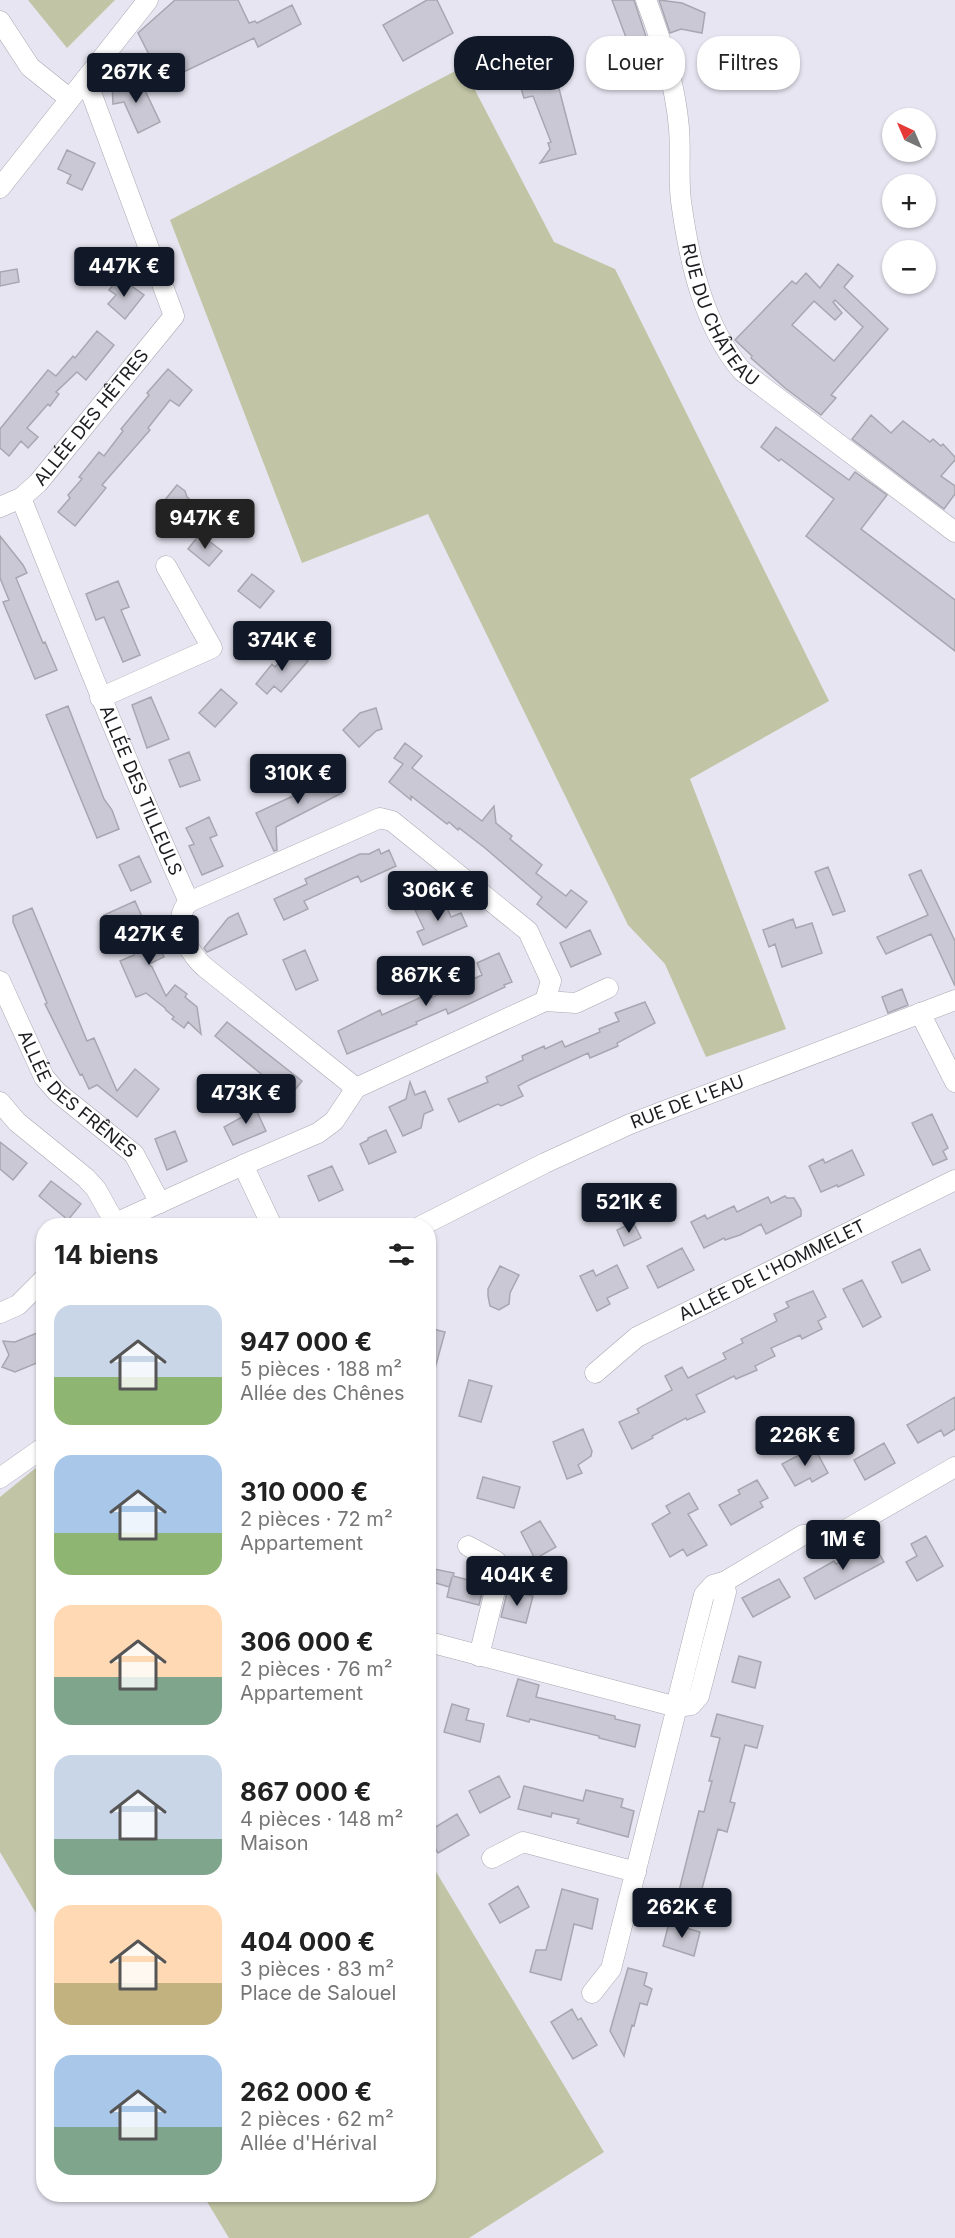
<!DOCTYPE html>
<html lang="fr">
<meta charset="utf-8">
<style>
body{margin:0;font-family:Inter,sans-serif;background:#f6f6f6;color:#222;height:100vh;display:flex;flex-direction:column;font-size:22px;white-space:nowrap}
*{box-sizing:border-box;margin:0}
p{font-size:20px;color:#767676}
.icon{flex:none;width:33px;height:33px;fill:none;stroke:currentColor;stroke-width:2;stroke-linecap:round;stroke-linejoin:round}
.map{position:relative;flex:1;overflow:hidden}
.sheet{position:absolute;left:36px;top:1218px;width:400px;height:984px;display:flex;flex-direction:column;background:#fff;border-radius:24px;box-shadow:0 2px 4px #0004}
.sheet>*{flex:none}
.guide{position:absolute;left:454px;top:36px;width:410px;height:54px;display:flex;gap:12px}
.needle{width:39px;rotate:316deg}
.buttons{position:absolute;left:882px;top:108px;display:grid;gap:12px}
.buttons a{display:grid;place-items:center;width:54px;height:54px;border-radius:50%;background:#fff;box-shadow:0 2px 4px #0004;font-size:30px}
.price{position:absolute;translate:-50% -51px;padding:0 14px;border-radius:6px;background:#111827;color:#fff;font-size:20px;line-height:39px;filter:drop-shadow(0 2px 3px #0008)}
.price::after{content:'';position:absolute;left:50%;top:36px;width:18px;height:14px;margin-left:-9px;background:inherit;clip-path:polygon(0 0,100% 0,50% 100%)}
.price.current{background:#222;color:#fff}
ul{padding:0;list-style:none}
li{display:flex;align-items:center;gap:18px;height:150px;padding:0 18px}
li span{display:grid;place-items:center;flex:none;width:168px;height:120px;border-radius:18px;color:#555}
li>.icon{margin-inline-start:auto}
span .icon{width:72px;height:72px;fill:#fffc;stroke-width:1}
li b{font-size:26px}
h2{display:flex;justify-content:space-between;align-items:center;height:72px;padding:0 18px;font-size:26px}
.pill{padding:0 21px;border-radius:24px;background:#fff;box-shadow:0 2px 4px #0004;font-size:21px;line-height:54px}
.pill.current{background:#111827;color:#fff}
.map>svg:first-child{display:block}
</style>
<div class="map">
<svg width="955" height="2238" viewBox="0 0 955 2238">
<rect width="100%" height="100%" fill="#e6e5f1"/>
<!-- green -->
<path fill="#c1c5a5" d="M28 0H115L67 48Z
M463 67 554 242 615 269 829 701 690 779 786 1029 706 1057 665 964 628 925 428 514 302 563 170 220Z
M43 1462V1925L0 1852V1497Z
M429 1860 604 2152 469 2238H229L203 2195 429 2194Z"/>
<!-- building -->
<path fill="#c9c8d4" stroke="#a7a7b1" stroke-width="1.5" fill-rule="evenodd" d="M175 0H238L249 23 255 21 257 23 292 5 301 24 258 47 254 38 163 82 138 33Z
M427 0H437L453 33 403 61 383 25Z
M612 0H634L655 64 632 71 628 58 633 56Z
M659 0 682 3 705 13 702 33 681 29 670 33Z
M539 73 544 89 558 85 576 154 540 163 550 149 548 143 551 142 533 96 524 98 518 78Z
M129 81V83L141 82 160 122 138 133 124 102 113 104 112 82Z
M67 150 95 163 82 190 67 183 71 175 58 169Z
M838 264 853 276 844 287 888 329 831 395 836 398 821 415 785 388 751 358 752 356 735 340 792 281 796 284 806 273 820 288ZM835 300 863 327 834 361 792 325 814 301 835 320 842 313 833 302Z
M17 269 19 282 0 286V272Z
M119 277 144 295 125 319 108 304 116 295 109 290Z
M97 331 114 345 86 380 77 372 56 392 59 394 50 406 48 404 27 428 38 437 28 448 21 441 9 456 0 448V429L48 370 56 376 73 356 75 358Z
M168 369 192 390 179 406 170 400 148 428 150 430 102 485 106 488 75 526 58 512 70 498 68 495 82 479 79 477 99 452 104 456 123 431 121 429 149 395 147 393Z
M871 415 891 433 903 421 930 442 933 439 941 446 943 444 955 457V460L941 476 955 486V494L944 509 852 439Z
M776 427 849 480 855 472 887 495 861 529 955 600V651L806 536 834 499 781 459 779 461 761 447Z
M177 485 185 491 187 497 199 507 184 526 160 506Z
M200 534 222 551 209 566 188 549Z
M0 536 23 565 27 573 16 578 43 643 45 642 57 670 35 679 3 602 9 600 0 578Z
M252 574 274 591 260 608 238 591Z
M118 581 129 607 121 610 140 655 123 662 104 617 96 620 86 594Z
M292 648 308 661 281 692 274 686 267 694 256 684 272 664 275 667Z
M221 689 237 703 215 727 199 713Z
M151 697 169 739 147 748 132 705Z
M68 706 104 799 112 810 119 829 97 838 46 715Z
M376 708 382 729 376 731 359 747 343 730 360 713Z
M405 743 422 756 412 768 482 821 494 806 496 823 512 836 510 839 542 865 536 873 566 896 571 890 587 902 566 928 537 904 542 897 485 848 459 828 458 830 449 822 447 824 411 796V800L389 782 403 764 394 758Z
M189 752 200 780 180 787 169 760Z
M332 770 342 793 276 827 277 850 274 851 256 813 306 790 304 785Z
M209 817 217 835 210 838 223 866 202 875 189 846 194 844 186 828Z
M379 849 381 854 389 850 396 866 361 882 358 876 304 901 308 909 284 920 274 899 307 884 305 879 360 854H369Z
M139 856 151 882 131 891 119 865Z
M828 867 845 911 833 915 815 872Z
M921 870 955 941V986L931 934 886 954 877 937 928 915 909 875Z
M443 898 451 917 461 913 467 926 423 945 417 932 424 929 415 910Z
M135 901 155 946 158 944 164 957 149 964 152 967 166 996 175 985 187 994 185 997 197 1007 201 1034 188 1022 184 1028 172 1019 174 1017 166 1010 165 1008 146 993 136 997 120 961 134 955 123 929 113 934 104 915Z
M32 908 87 1041 94 1038 117 1091 135 1069 159 1089 137 1117 97 1085 89 1089 82 1074 80 1075 45 1004 47 1003 13 922V916Z
M238 913 247 934 207 952 204 948 228 918Z
M793 919 796 928 812 923 822 953 782 967 775 944 769 947 763 930Z
M590 930 601 954 571 967 560 943Z
M305 950 318 980 296 990 283 960Z
M499 953 512 982 504 985 505 987 448 1014 446 1009 416 1022 417 1024 347 1054 338 1031 380 1010 382 1015 426 995 428 999 482 975 477 963Z
M902 989 908 1005 888 1013 882 997Z
M645 1002 655 1023 617 1043 618 1046 590 1058 588 1053 527 1081 518 1086 523 1096 501 1106 498 1104 459 1122 448 1099 488 1082 486 1077 523 1060 522 1056 544 1046 545 1049 562 1041 565 1047 600 1032 599 1029 619 1021 615 1013Z
M227 1022 302 1081 289 1097 215 1036Z
M410 1082 415 1095 425 1091 433 1110 424 1114 421 1128 403 1136 389 1107 406 1099Z
M252 1101 266 1131 233 1145 224 1127 244 1116 239 1107Z
M932 1114 948 1148 943 1151 947 1159 933 1165 912 1123Z
M386 1130 396 1152 369 1164 360 1144 368 1140V1138Z
M175 1131 187 1161 167 1170 155 1139Z
M0 1142 27 1163 13 1180 0 1169Z
M852 1150 864 1175 838 1187 837 1185 821 1192 809 1166 823 1159 825 1163Z
M332 1166 343 1190 319 1201 308 1176Z
M51 1181 81 1204 68 1220 39 1196Z
M785 1196 787 1198H794L801 1210V1216L766 1234 761 1224 740 1235 725 1240 724 1238 704 1248 691 1222 705 1215 707 1219 734 1206 737 1212 768 1197 771 1203Z
M633 1222 641 1238 624 1246 617 1230Z
M682 1248 694 1270 658 1288 647 1266Z
M920 1249 930 1270 902 1283 892 1262Z
M617 1265 628 1288 607 1298 610 1304 597 1311 580 1276 593 1270 596 1276Z
M500 1266 519 1275 510 1293 509 1304 499 1310 490 1306 488 1296V1289Z
M862 1280 881 1317 863 1327 843 1289Z
M813 1291 826 1317 818 1321 822 1329 802 1339 800 1335 771 1348 775 1356 755 1366 757 1370 736 1379 734 1376 696 1395 705 1412 687 1420 686 1418 652 1436 653 1438 632 1449 619 1422 639 1413 637 1409 672 1390 665 1376 682 1367 688 1378 726 1359 723 1353 743 1343 741 1339 777 1321 774 1314 789 1307 786 1302Z
M429 1328 445 1332 434 1372H429Z
M44 1330V1360L15 1372 2 1367 9 1355 3 1341 15 1342Z
M469 1380 492 1386 481 1422 459 1416Z
M955 1397V1429L944 1436 941 1430 918 1443 907 1425Z
M583 1429 592 1451 591 1456 578 1465 582 1473 567 1479 553 1442Z
M884 1443 895 1463 865 1480 854 1460Z
M814 1447 828 1473 812 1482 810 1478 795 1486 782 1464Z
M483 1477 520 1487 514 1508 477 1498Z
M757 1480 768 1498 760 1502 763 1507 731 1525 719 1505 740 1494 738 1490Z
M689 1493 698 1509 688 1514 707 1545 687 1556 683 1549 670 1557 652 1524 670 1513 666 1506Z
M540 1521 556 1547 535 1559 521 1532Z
M926 1536 943 1566 917 1581 906 1562 917 1556 911 1544Z
M873 1543 884 1562 815 1599 804 1578 834 1561 836 1564Z
M429 1568 454 1573 453 1576 484 1584 479 1605 447 1597 452 1577 449 1587 429 1581Z
M779 1579 790 1597 753 1617 742 1598Z
M515 1592 533 1596 526 1623 501 1617 507 1593 514 1595Z
M739 1656 761 1662 755 1688 732 1682Z
M518 1679 539 1685 536 1697 615 1716V1719L640 1725 635 1747 599 1738V1736L530 1719 529 1722 507 1716Z
M452 1704 469 1709 466 1720 484 1724 480 1742 444 1732Z
M717 1714 763 1726 757 1748 745 1745 730 1802 735 1803 727 1832 718 1829 700 1896 679 1891 699 1811 704 1812 712 1781H709L720 1738 711 1736Z
M499 1776 510 1797 480 1813 469 1791Z
M524 1786 583 1801 586 1790 623 1799 621 1807 634 1811 628 1837 577 1823 579 1819 552 1813 551 1817 518 1809Z
M457 1814 469 1835 438 1853 429 1837V1831Z
M518 1886 529 1907 500 1923 489 1904Z
M562 1889 598 1899 592 1929 574 1924 561 1980 530 1972 536 1950H546Z
M669 1923 700 1932 694 1956 663 1946Z
M628 1968 647 1973 644 1985 652 1989 647 2005 640 2003 634 2026 632 2025 624 2056 610 2031Z
M572 2009 578 2020 581 2018 597 2045 573 2059 551 2022Z"/>
<g fill="none" stroke-linecap="round" stroke-linejoin="round">
<!-- minor casing -->
<g stroke="#a9a8b3" stroke-width="21">
<g id="minor">
<path id="s1" d="M646 0C662 42 675 83 679 128 681 152 678 177 681 201 689 260 703 325 742 371L955 532"/>
<path d="M0 21 30 67 70 99"/>
<path d="M0 188 148 0"/>
<path id="s2" d="M21 498C75 633 129 769 189 902 169 921 190 956 207 969L356 1088"/>
<path id="s3" d="M0 507 21 498 38 483 174 316 86 79"/>
<path d="M100 698 212 648 166 566"/>
<path d="M189 902 380 818 392 821 528 931 551 981 545 1001"/>
<path id="s4" d="M0 981 44 1077 57 1092 134 1154 160 1203"/>
<path d="M920 1013 955 1082"/>
<path d="M0 1102 17 1122 86 1178 96 1189 115 1223"/>
<path d="M243 1165 272 1226"/>
<path d="M109 1226 243 1165 318 1133 334 1121 356 1088 545 1001 576 1003 608 988"/>
<path id="s5" d="M421 1226 545 1163 630 1124 955 1000"/>
<path d="M0 1313 18 1305 44 1279"/>
<path id="s6" d="M595 1373 637 1337 955 1180"/>
<path d="M0 1478 44 1447"/>
<path d="M468 1546 496 1561 500 1570 479 1656"/>
<path d="M429 1642 677 1707 678 1698 704 1595 713 1585 724 1582"/>
<path d="M492 1858 523 1842 636 1872"/>
<path d="M592 1993 611 1969 677 1707 691 1705 699 1696 726 1592 724 1582 803 1535 842 1532 955 1467"/>
</g>
</g>
<!-- minor -->
<use href="#minor" stroke="#fff" stroke-width="20"/>
</g>
<g text-anchor="middle" stroke-width="4.5" stroke-linejoin="round" paint-order="stroke">
<!-- street labels -->
<g font-size="18" fill="#1d1d21" stroke="#fff">
<text dy="6" stroke="none"><textPath href="#s1" startOffset="328">RUE DU CHÂTEAU</textPath></text>
<text dy="6" stroke="none"><textPath href="#s3" startOffset="130">ALLÉE DES HÊTRES</textPath></text>
<text dy="6" stroke="none"><textPath href="#s2" startOffset="316">ALLÉE DES TILLEULS</textPath></text>
<text dy="6" stroke="none"><textPath href="#s4" startOffset="140">ALLÉE DES FRÊNES</textPath></text>
<text dy="6" stroke="none"><textPath href="#s5" startOffset="294">RUE DE L'EAU</textPath></text>
<text dy="6" stroke="none"><textPath href="#s6" startOffset="206">ALLÉE DE L'HOMMELET</textPath></text>
</g>
</g>
</svg>
<div class="buttons">
<a><svg class="needle" viewBox="-14 -14 28 28"><path d="M0-13l5 13h-10z" fill="#e53935"/><path d="M0 13l5-13h-10z" fill="#767676"/></svg></a>
<a>+</a>
<a>−</a>
</div>
<b class="price" style="left:136px;top:104px">267K €</b>
<b class="price" style="left:124px;top:298px">447K €</b>
<b class="price current" style="left:205px;top:550px">947K €</b>
<b class="price" style="left:282px;top:672px">374K €</b>
<b class="price" style="left:298px;top:805px">310K €</b>
<b class="price" style="left:438px;top:922px">306K €</b>
<b class="price" style="left:149px;top:966px">427K €</b>
<b class="price" style="left:426px;top:1007px">867K €</b>
<b class="price" style="left:246px;top:1125px">473K €</b>
<b class="price" style="left:629px;top:1234px">521K €</b>
<b class="price" style="left:805px;top:1467px">226K €</b>
<b class="price" style="left:843px;top:1571px">1M €</b>
<b class="price" style="left:517px;top:1607px">404K €</b>
<b class="price" style="left:682px;top:1939px">262K €</b>
<div class="guide">
<a class="pill current">Acheter</a>
<a class="pill">Louer</a>
<a class="pill">Filtres</a>
</div>
<section class="sheet">
<h2>14 biens<svg class="icon" aria-label="filters" viewBox="0 0 24 24"><path d="M4 7h16M4 17h16"/><circle cx="9" cy="7" r="2"/><circle cx="15" cy="17" r="2"/></svg></h2>
<ul>
<li><span style="background:linear-gradient(#c9d6e8 60%,#8fb573 0)"><svg class="icon" aria-label="home" viewBox="0 0 24 24"><path d="M3 11l9-7 9 7M6 9v11h12V9"/></svg></span><div><b>947 000 €</b><p>5 pièces · 188 m²</p><p>Allée des Chênes</p></div></li>
<li><span style="background:linear-gradient(#a9c7e8 65%,#8fb573 0)"><svg class="icon" aria-label="home" viewBox="0 0 24 24"><path d="M3 11l9-7 9 7M6 9v11h12V9"/></svg></span><div><b>310 000 €</b><p>2 pièces · 72 m²</p><p>Appartement</p></div></li>
<li><span style="background:linear-gradient(#ffd9b3 60%,#7fa58c 0)"><svg class="icon" aria-label="home" viewBox="0 0 24 24"><path d="M3 11l9-7 9 7M6 9v11h12V9"/></svg></span><div><b>306 000 €</b><p>2 pièces · 76 m²</p><p>Appartement</p></div></li>
<li><span style="background:linear-gradient(#c9d6e8 70%,#7fa58c 0)"><svg class="icon" aria-label="home" viewBox="0 0 24 24"><path d="M3 11l9-7 9 7M6 9v11h12V9"/></svg></span><div><b>867 000 €</b><p>4 pièces · 148 m²</p><p>Maison</p></div></li>
<li><span style="background:linear-gradient(#ffd9b3 65%,#c2b280 0)"><svg class="icon" aria-label="home" viewBox="0 0 24 24"><path d="M3 11l9-7 9 7M6 9v11h12V9"/></svg></span><div><b>404 000 €</b><p>3 pièces · 83 m²</p><p>Place de Salouel</p></div></li>
<li><span style="background:linear-gradient(#a9c7e8 60%,#7fa58c 0)"><svg class="icon" aria-label="home" viewBox="0 0 24 24"><path d="M3 11l9-7 9 7M6 9v11h12V9"/></svg></span><div><b>262 000 €</b><p>2 pièces · 62 m²</p><p>Allée d'Hérival</p></div></li>
</ul>
</section>
</div>
